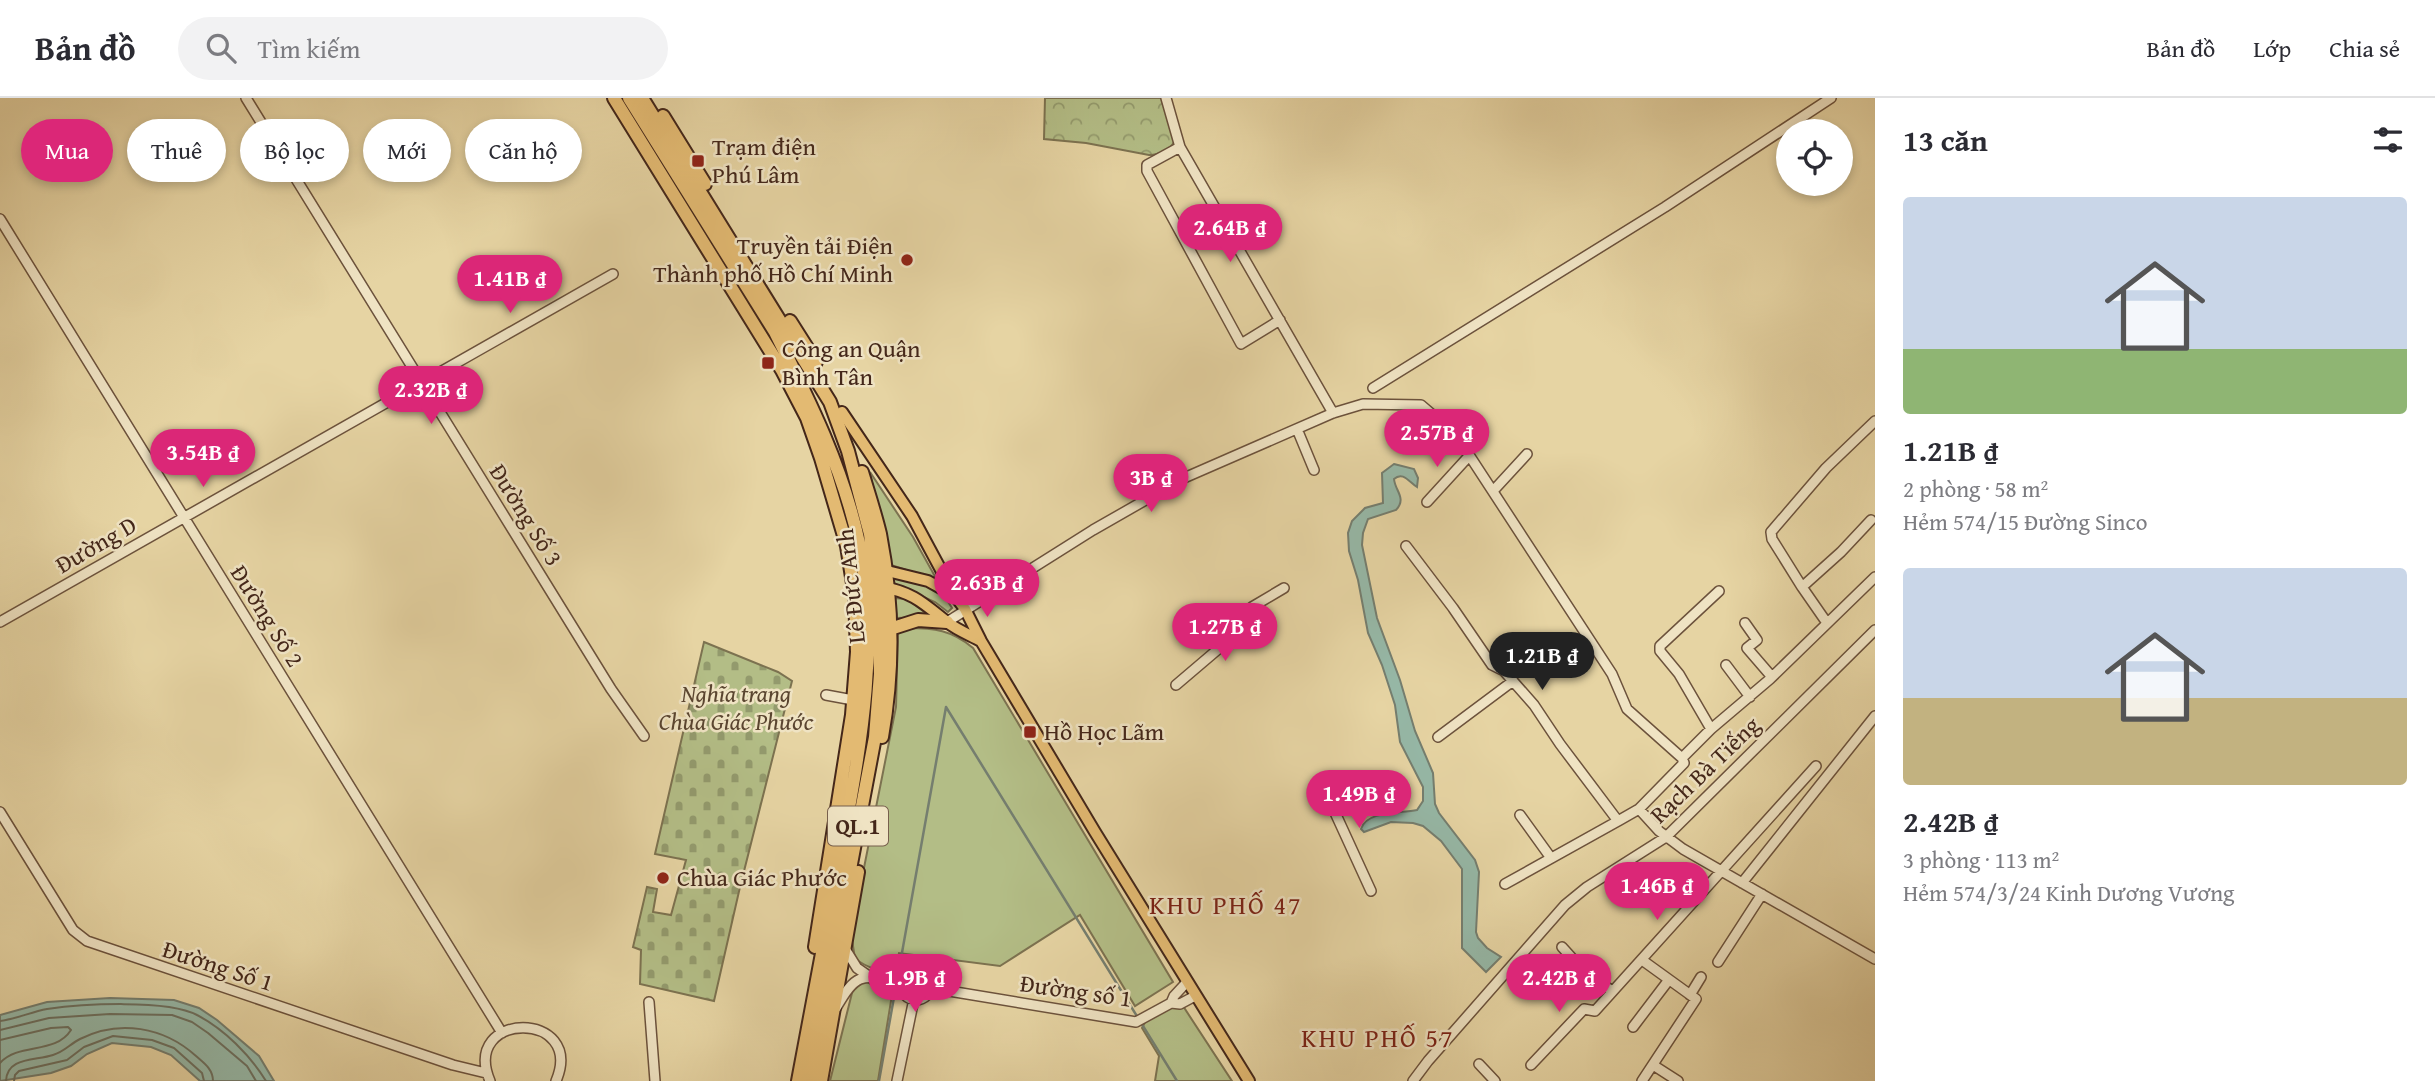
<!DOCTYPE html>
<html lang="vi">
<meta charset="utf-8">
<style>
body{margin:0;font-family:"Gentium Book Plus",serif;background:#f2f2f3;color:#2b2b33;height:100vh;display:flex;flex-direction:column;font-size:26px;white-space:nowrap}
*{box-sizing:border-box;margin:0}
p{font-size:23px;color:#7c7c81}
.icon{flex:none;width:38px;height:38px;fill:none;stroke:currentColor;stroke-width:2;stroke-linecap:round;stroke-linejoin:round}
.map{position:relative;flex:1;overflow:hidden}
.side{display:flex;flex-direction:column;background:#fff;width:560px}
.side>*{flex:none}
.hud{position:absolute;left:21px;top:21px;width:665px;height:63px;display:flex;gap:14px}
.controls{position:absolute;left:1776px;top:21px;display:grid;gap:14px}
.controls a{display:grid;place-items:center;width:77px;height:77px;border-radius:50%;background:#fff;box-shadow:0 4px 10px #0003;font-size:35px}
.price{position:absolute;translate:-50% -60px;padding:0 16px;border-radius:24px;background:#db2777;color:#fff;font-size:23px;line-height:46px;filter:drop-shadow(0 2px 4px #0008)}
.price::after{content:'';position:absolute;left:50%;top:42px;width:21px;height:16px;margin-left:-10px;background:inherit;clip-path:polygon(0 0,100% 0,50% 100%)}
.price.selected{background:#222;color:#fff}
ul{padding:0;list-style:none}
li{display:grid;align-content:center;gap:14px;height:371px;padding:0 28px}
li span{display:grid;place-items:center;height:217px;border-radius:7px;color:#555}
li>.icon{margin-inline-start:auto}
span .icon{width:126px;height:126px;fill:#fffc;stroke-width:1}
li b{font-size:30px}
h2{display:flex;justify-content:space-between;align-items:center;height:84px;padding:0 28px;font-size:30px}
.chip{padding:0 24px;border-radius:32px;background:#fff;box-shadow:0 4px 10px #0003;font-size:24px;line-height:63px}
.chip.selected{background:#db2777;color:#fff}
header{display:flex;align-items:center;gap:42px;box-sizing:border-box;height:98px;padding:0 35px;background:#fff;border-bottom:2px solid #e1e1e2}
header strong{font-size:33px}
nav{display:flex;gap:38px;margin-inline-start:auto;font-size:24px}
.search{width:490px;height:63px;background:#f2f2f3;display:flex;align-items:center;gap:18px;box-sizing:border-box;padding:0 24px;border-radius:38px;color:#7c7c81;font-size:26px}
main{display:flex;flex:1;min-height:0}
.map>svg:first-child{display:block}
</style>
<header>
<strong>Bản đồ</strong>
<div class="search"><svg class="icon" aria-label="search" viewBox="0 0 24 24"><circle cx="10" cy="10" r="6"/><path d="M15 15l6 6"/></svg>Tìm kiếm</div>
<nav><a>Bản đồ</a><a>Lớp</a><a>Chia sẻ</a></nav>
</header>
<main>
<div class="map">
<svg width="1875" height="983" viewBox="0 0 1875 983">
<defs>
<pattern id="cemetery-stones" width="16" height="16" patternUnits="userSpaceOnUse" patternTransform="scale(1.75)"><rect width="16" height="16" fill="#b3bd86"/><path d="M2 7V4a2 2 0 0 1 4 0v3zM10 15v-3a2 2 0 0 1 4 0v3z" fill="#939a6d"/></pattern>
<pattern id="park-crowns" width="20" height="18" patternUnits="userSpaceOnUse" patternTransform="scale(1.75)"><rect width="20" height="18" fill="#b3bd86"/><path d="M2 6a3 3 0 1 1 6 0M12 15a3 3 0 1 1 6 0" fill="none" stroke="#939a6d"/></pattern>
</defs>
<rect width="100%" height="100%" fill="#e6d4a3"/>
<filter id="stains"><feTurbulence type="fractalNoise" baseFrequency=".00286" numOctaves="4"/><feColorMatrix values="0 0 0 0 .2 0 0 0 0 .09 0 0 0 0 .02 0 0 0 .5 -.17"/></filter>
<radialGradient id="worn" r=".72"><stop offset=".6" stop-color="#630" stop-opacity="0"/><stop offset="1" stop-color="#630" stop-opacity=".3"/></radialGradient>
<!-- green -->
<path fill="#b3bd86" stroke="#7c7250" stroke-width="2" d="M870 374 913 439 937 482 888 466Z
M893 479C916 484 940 487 952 510L948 514 935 504 893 485Z
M893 500 907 501 931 519 895 520Z
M907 530C934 530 952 532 973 550L1173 884 1135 908 1080 817 1000 868 899 855 896 872C882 877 867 869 855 861L851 835 896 609 898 534Z
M866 882 878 893 892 897 878 983H830L854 887Z
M1172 906 1183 908 1232 983H1155L1159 958 1142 930 1146 922Z"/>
<!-- cemetery -->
<path fill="url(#cemetery-stones)" stroke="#7c7250" stroke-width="2" d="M704 544 778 574 792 583 740 789 714 903 640 886 641 852 633 849 647 789 657 791 653 814 671 817 686 762 655 756Z"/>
<!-- park -->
<path fill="url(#park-crowns)" stroke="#7c7250" stroke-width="2" d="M1045 0H1163L1175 42C1171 52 1159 57 1149 57L1086 45 1044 41Z"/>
<!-- water -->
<path fill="#96b8a7" stroke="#757e6f" stroke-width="2" d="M1394 366 1414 371 1418 380 1417 389C1409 384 1403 373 1394 381 1395 393 1407 400 1396 412L1368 421 1363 435 1362 447 1377 520 1400 582 1415 633 1433 675 1435 706 1439 715 1475 762 1479 774 1476 834 1478 840 1487 850 1501 859 1486 874 1462 850V771L1441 743 1423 728 1413 725 1391 724 1364 734 1361 731C1367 712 1401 716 1417 712L1423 703V689L1400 644 1395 607 1382 567 1368 535 1358 482 1349 453 1348 435 1352 423 1365 410 1383 405 1382 375Z
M110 900 174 902 199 910 217 922 259 958 274 983H200L171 957 151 949 112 945 87 956 71 968 51 975 0 983V917L47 904Z"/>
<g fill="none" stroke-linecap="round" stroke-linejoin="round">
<!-- shore -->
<path stroke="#6d7060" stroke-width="2" d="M0 923C16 921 31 914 47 911 81 906 168 901 197 917 224 931 250 957 266 983
M0 932 49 920 110 916 172 917 192 924 208 935 247 968 256 983
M0 942 51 930 68 929 71 932C55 957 19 944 0 965
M6 983C7 959 35 963 53 957 64 954 70 946 80 941 119 921 164 929 196 958 204 965 213 971 213 983
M14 983 15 977 19 973 67 962 84 949 113 938 152 942 174 950 202 975 204 983"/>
<!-- stream -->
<path stroke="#757e6f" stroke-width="2.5" d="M946 609 1177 983
M879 983 946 609"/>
<!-- minor casing -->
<g stroke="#6c523c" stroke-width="12">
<path id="minor" d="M246 0 611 591 644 638
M1166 0 1180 49 1333 315
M1180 49 1147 67V73L1241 246 1280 222
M0 121 502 935
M1373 290 1665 109 1831 0
M1297 331 1314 372
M1493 393 1527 356
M1427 404 1469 358
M1406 448 1453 510 1492 567 1504 573 1534 607 1560 646 1618 723 1639 711 1684 665 1682 660
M1802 489 1772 441 1771 434 1826 370 1875 323
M1252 509 1284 490
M0 524 613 176
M947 524 1093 432 1184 380 1333 315 1363 306 1421 307 1456 337 1612 576 1627 611 1682 660
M1745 525 1757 542 1747 550 1772 579
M1827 525 1802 489 1841 454 1871 422
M1726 567 1750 599
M1176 587 1250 524 1258 519
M826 597 853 602
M1711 631 1679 576 1660 553V548L1719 493
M1438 639 1513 583
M1682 660 1711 631 1770 581 1875 479
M1321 684 1371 793
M1639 711 1659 733 1683 751 1875 861
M0 714 73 832 87 843 453 967 486 975
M1520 717 1551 760
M1742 785 1875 618
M1505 786 1618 723
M844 849 857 870 870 879
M1562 849 1581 870 1612 893
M1642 862 1696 901 1642 983
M1718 864 1762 796
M901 887a15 15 0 1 1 30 0a15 15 0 1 1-30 0Z
M931 890 1136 924 1171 905 1174 898 1187 884
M1690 897 1701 879
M649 904 655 983
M1171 905 1180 906 1195 898
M836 910C857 873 862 877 902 884
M1633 929 1668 883
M1479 966 1495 983
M1531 967 1584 911 1595 913 1816 668
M1653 967 1678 983
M490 983C460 912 586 912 556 983
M897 983 914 901
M1413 983 1428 963 1565 807 1587 789 1666 739 1875 532"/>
</g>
<!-- major casing -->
<g stroke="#44271a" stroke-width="14">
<path id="major" d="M842 314 912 418 955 498 965 511 981 543 1095 734 1249 983
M879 471 928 483 955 498
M880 488C914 495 922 504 947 524 957 532 970 537 981 543"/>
</g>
<!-- highway casing -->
<g stroke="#44271a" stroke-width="16">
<path id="highway" d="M614 0 782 272 807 320 821 360 847 448 855 498 857 554 852 617 815 849
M629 0 775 234C809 302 843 370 859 445 880 546 860 649 842 749 828 827 813 905 798 983
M642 0 830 304 848 353 870 436 878 501 880 576 875 639 810 983
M663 18 705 86
M790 223 816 264
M862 374C868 394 875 415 880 436 893 503 894 572 882 639
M887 532 918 522 947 524
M821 983 858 774"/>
</g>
<!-- minor -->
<use href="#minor" stroke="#efe3c3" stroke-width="9"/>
<!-- major -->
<use href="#major" stroke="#e3ba72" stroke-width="10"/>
<!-- highway -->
<use href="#highway" stroke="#e3ba72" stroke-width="12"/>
</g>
<!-- markers -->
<g fill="#8f2418" stroke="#efe3c3" stroke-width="2.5">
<rect x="691" y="56" width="14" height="14" rx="3.5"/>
<circle cx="907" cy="162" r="7"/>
<rect x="761" y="258" width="14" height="14" rx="3.5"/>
<rect x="1023" y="627" width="14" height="14" rx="3.5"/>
<circle cx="663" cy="780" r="7"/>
</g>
<g text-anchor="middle" stroke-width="5" stroke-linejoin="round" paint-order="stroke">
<!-- shield labels -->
<rect fill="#efe3c3" stroke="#775f4d" stroke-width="2" x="828" y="708.5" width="60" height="39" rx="5"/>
<g font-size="23" font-weight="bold" fill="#44271a">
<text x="858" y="736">QL.1</text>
</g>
<!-- poi labels -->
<g font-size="24" fill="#44271a" stroke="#efe3c3" text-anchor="start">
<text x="712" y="57">Trạm điện<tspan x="712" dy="28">Phú Lâm</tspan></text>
<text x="893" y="156" text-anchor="end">Truyền tải Điện<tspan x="893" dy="28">Thành phố Hồ Chí Minh</tspan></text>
<text x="782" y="259">Công an Quận<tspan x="782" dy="28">Bình Tân</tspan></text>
<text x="1044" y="642">Hồ Học Lãm</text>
<text x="677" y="788">Chùa Giác Phước</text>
</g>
<!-- street labels -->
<g font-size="24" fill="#44271a" stroke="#efe3c3">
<text transform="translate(526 417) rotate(58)" y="8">Đường Số 3</text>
<text transform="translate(96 447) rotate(-30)" y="8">Đường D</text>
<text transform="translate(851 488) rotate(-96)" y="8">Lê Đức Anh</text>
<text transform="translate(267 518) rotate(58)" y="8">Đường Số 2</text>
<text transform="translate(1705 672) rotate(-44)" y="8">Rạch Bà Tiếng</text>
<text transform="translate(218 868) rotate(18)" y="8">Đường Số 1</text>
<text transform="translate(1076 893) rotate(8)" y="8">Đường số 1</text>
</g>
<!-- park labels -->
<g font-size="24" font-style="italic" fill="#5a4530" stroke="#efe3c3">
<text x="736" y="604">Nghĩa trang<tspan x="736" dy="28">Chùa Giác Phước</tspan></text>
</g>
<!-- neighbourhood labels -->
<g font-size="26" letter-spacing="2" fill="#7a1f14" stroke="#efe3c3">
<text x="1226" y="816">KHU PHỐ 47</text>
<text x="1378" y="949">KHU PHỐ 57</text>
</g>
</g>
<rect width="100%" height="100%" filter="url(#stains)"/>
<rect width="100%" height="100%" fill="url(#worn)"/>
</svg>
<div class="controls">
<a><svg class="icon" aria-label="locate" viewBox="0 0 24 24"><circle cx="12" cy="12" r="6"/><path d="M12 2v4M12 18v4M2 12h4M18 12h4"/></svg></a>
</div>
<b class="price" style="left:1230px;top:166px">2.64B ₫</b>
<b class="price" style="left:510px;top:217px">1.41B ₫</b>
<b class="price" style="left:431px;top:328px">2.32B ₫</b>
<b class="price" style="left:1437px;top:371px">2.57B ₫</b>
<b class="price" style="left:203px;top:391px">3.54B ₫</b>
<b class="price" style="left:1151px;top:416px">3B ₫</b>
<b class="price" style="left:987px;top:521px">2.63B ₫</b>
<b class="price" style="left:1225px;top:565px">1.27B ₫</b>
<b class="price selected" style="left:1542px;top:594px">1.21B ₫</b>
<b class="price" style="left:1359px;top:732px">1.49B ₫</b>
<b class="price" style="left:1657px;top:824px">1.46B ₫</b>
<b class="price" style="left:915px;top:916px">1.9B ₫</b>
<b class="price" style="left:1559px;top:916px">2.42B ₫</b>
<div class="hud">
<a class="chip selected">Mua</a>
<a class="chip">Thuê</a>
<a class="chip">Bộ lọc</a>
<a class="chip">Mới</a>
<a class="chip">Căn hộ</a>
</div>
</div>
<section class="side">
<h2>13 căn<svg class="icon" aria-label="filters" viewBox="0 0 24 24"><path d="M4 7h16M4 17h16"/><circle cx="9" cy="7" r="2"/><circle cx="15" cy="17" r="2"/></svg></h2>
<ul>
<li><span style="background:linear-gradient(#c9d6e8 70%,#8fb573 0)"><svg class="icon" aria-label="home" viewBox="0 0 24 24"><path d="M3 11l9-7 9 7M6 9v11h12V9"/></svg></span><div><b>1.21B ₫</b><p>2 phòng · 58 m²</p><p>Hẻm 574/15 Đường Sinco</p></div></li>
<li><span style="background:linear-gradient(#c9d6e8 60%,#c2b280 0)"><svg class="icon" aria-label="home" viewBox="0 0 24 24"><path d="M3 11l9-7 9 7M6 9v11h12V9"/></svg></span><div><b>2.42B ₫</b><p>3 phòng · 113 m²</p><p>Hẻm 574/3/24 Kinh Dương Vương</p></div></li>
</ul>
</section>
</main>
